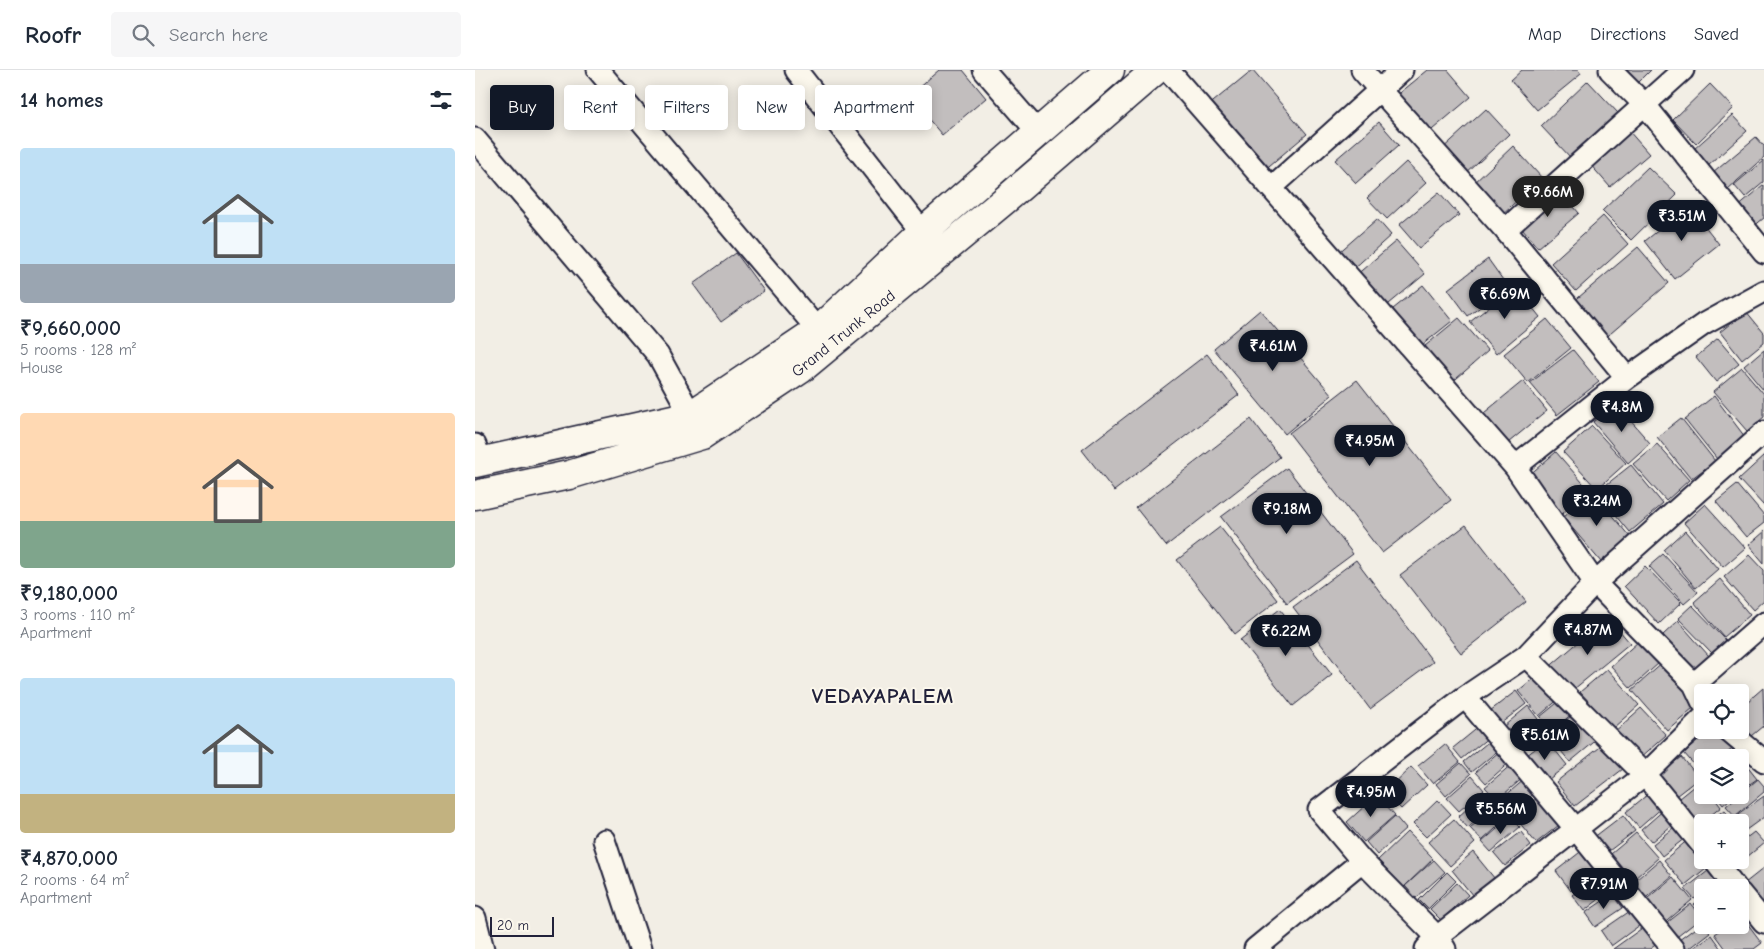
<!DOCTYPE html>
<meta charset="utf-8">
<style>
body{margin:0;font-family:"Comic Neue",sans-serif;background:#f6f6f7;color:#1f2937;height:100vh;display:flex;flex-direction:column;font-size:19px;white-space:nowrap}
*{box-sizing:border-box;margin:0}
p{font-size:16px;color:#747a83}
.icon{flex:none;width:28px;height:28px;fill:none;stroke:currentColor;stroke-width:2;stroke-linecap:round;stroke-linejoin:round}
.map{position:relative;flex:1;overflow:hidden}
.side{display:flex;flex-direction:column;background:#fff;width:475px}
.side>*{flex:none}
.hud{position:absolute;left:15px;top:15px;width:475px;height:45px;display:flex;gap:10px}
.fabs{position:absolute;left:1219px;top:614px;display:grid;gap:10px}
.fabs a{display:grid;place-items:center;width:55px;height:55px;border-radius:5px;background:#fff;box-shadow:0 2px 12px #0003;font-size:25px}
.scale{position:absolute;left:15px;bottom:12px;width:64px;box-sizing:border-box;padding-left:5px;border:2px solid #22223b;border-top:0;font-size:14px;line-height:18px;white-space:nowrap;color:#22223b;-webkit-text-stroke:4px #fbf7ec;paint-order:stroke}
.price{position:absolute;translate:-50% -42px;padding:0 11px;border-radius:18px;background:#111827;color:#fff;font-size:16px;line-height:32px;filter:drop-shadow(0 1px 2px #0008)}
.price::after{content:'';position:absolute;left:50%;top:30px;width:15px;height:11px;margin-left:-8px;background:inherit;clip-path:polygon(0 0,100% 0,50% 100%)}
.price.active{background:#222;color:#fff}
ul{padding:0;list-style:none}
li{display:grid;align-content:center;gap:10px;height:265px;padding:0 20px}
li span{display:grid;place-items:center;height:155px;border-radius:5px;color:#555}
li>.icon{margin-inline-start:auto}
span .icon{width:90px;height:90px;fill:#fffc;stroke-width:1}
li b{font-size:21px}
h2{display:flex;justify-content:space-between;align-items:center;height:60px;padding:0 20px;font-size:21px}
.pill{padding:0 18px;border-radius:5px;background:#fff;box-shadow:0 2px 12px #0003;font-size:18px;line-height:45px}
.pill.active{background:#111827;color:#fff}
header{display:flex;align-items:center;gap:30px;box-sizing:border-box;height:70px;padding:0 25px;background:#fff;border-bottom:1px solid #e0e1e3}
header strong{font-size:24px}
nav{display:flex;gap:28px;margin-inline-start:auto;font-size:18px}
.search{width:350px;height:45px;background:#f6f6f7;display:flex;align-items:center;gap:12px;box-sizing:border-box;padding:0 18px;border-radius:5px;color:#747a83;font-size:19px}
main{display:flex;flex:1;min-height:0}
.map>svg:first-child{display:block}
</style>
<header>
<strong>Roofr</strong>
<div class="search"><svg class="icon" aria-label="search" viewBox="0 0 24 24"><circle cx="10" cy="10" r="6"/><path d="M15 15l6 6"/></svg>Search here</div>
<nav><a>Map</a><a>Directions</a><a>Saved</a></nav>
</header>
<main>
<section class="side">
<h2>14 homes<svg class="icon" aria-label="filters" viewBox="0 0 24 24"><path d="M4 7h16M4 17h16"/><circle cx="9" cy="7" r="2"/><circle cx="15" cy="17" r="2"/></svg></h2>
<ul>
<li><span style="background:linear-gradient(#bfe0f5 75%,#9aa5b1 0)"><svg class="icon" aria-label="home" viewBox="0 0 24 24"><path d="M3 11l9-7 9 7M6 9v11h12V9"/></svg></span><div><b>₹9,660,000</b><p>5 rooms · 128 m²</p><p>House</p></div></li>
<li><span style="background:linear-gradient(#ffd9b3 70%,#7fa58c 0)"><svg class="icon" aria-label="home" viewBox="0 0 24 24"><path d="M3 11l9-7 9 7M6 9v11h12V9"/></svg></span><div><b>₹9,180,000</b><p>3 rooms · 110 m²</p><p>Apartment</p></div></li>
<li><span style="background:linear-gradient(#bfe0f5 75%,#c2b280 0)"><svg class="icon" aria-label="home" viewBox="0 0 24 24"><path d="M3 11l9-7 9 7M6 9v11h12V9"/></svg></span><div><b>₹4,870,000</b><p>2 rooms · 64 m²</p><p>Apartment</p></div></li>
</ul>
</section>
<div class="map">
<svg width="1289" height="879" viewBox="0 0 1289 879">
<rect width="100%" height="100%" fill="#f2eee5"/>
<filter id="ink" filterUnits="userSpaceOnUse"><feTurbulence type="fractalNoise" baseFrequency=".02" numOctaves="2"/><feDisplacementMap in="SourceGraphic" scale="10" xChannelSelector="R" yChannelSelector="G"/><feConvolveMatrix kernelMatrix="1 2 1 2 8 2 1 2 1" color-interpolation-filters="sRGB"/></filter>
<g filter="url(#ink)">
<!-- building -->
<path fill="#c2bebe" stroke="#22223b" d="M464 0H488L511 28 467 65 434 26Z
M777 0 832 64 788 101 733 36Z
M952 0H973L996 27 951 65 919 27Z
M1047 0H1103L1106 4 1062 40 1036 10Z
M1147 0H1176L1161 15Z
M1113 11 1143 43 1096 88 1066 56Z
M1235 14 1258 38 1221 74 1198 50Z
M1011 39 1034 64 988 107 965 81Z
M1257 45 1272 61 1233 96 1219 79Z
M904 52 924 75 881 113 860 90Z
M1153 60 1174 84 1135 117 1114 93Z
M1281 67 1289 76V87L1253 119 1238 103Z
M1038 76 1067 108 1025 146 997 115Z
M1289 90V112L1270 128 1259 115Z
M931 92 951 113 912 149 892 128Z
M1173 97 1202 125 1156 170 1127 141Z
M1289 115V148L1278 157 1262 138Z
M1084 119 1104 143 1063 178 1042 153Z
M964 122 984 145 944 178 924 155Z
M1214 136 1244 174 1200 209 1170 171Z
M1128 146 1153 174 1101 221 1076 193Z
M902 149 916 165 876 201 861 185Z
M921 171 950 204 908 239 880 206Z
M1163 177 1194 213 1128 270 1097 233Z
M261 183 289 221 246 252 218 214Z
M1013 189 1033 217 993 246 973 219Z
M948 215 977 251 942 279 913 243Z
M1040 216 1065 247 1021 284 995 252Z
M785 240 857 325 810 364 739 279Z
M1271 241 1289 263V272L1267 290 1245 262Z
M984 248 1013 281 974 315 944 281Z
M1072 249 1096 278 1053 313 1029 284Z
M1243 269 1264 294 1241 312 1221 287Z
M1289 279V320L1269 296Z
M1098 280 1124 312 1082 345 1055 313Z
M732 284 764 325 639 421 607 380Z
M1267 298 1289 324V347L1272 361 1238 322Z
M882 310 976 430 907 483 814 363Z
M1048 311 1072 341 1028 377 1004 347Z
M1239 326 1270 367 1242 389 1210 349Z
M1140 333 1175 373 1153 393 1118 352Z
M1206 348 1240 391 1216 409 1182 367Z
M776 349 805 387 691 476 661 438Z
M1117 356 1151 393 1122 419 1088 382Z
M1182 374 1214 410 1191 431 1158 394Z
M1081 382 1114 420 1087 444 1053 406Z
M1289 386V436L1264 409Z
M1156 395 1188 434 1155 462 1122 422Z
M812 398 878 484 812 533 746 447Z
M1262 414 1289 446V453L1271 467 1241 431Z
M1118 422 1156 467 1126 492 1088 447Z
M1230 434 1270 478 1248 497 1209 453Z
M991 455 1051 532 986 583 925 505Z
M745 457 803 530 760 564 702 490Z
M1210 461 1243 499 1221 518 1189 480Z
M1289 461V494L1273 475Z
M1188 484 1223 522 1209 534 1174 496Z
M1274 485 1289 501V530L1278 540 1249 507Z
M881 490 958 592 895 639 818 537Z
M1170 496 1206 533 1184 554 1149 516Z
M1245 509 1275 545 1249 567 1219 532Z
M1217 535 1251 570 1237 583 1203 548Z
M805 539 857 605 818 636 765 570Z
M1133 547 1155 573 1093 624 1072 599Z
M1203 551 1234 586 1219 600 1188 565Z
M1164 571 1184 593 1156 618 1136 596Z
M1189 592 1224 633 1192 660 1157 620Z
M1132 599 1164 635 1138 658 1105 622Z
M1065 603 1085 628 1064 646 1043 621Z
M1288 618 1289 656 1277 666 1265 653V638Z
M1041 621 1051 634 1021 657 1011 644Z
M1087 629 1099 642 1077 661 1065 647Z
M1053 636 1063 649 1033 673 1023 661Z
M1166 638 1191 665 1163 690 1138 663Z
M1102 641 1124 668 1095 692 1073 665Z
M1063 651 1073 664 1055 678 1044 666Z
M1005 656 1014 667 987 689 978 678Z
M1236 660H1241L1257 679 1246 688H1228L1227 704 1209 683Z
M1018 668 1026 678 997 702 989 692Z
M1072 670 1092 695 1069 713 1048 688Z
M970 674 985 692 958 714 943 696Z
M1129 674 1148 699 1100 736 1081 712Z
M1027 679 1037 690 1011 713 1001 702Z
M1258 680 1264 688H1249Z
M1207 687 1224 708 1197 729 1180 708Z
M986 693 996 704 971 726 961 714Z
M1037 694 1049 707 1022 730 1010 717Z
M1271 695 1282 709 1265 721V699Z
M936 697 952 715 926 739 910 722Z
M997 706 1009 720 984 741 972 728Z
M1050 709 1061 722 1034 745 1023 732Z
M1283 709 1289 716V722L1260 746 1251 736Z
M1225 711 1228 714V725H1237L1246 737 1219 759 1198 733Z
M1177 721 1189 736 1164 758 1151 742Z
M1008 724 1018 735 993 758 983 747Z
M1067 724 1088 752 1061 773 1039 746Z
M902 725 920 745 889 772 872 752Z
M1240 725H1260L1248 735Z
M1289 726V747L1271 760 1261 746Z
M963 730 976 744 951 767 938 754Z
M1022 735 1033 747 1007 771 995 758Z
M1191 738 1202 750 1176 772 1166 760Z
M1249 740 1260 752H1233Z
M1148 745 1160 761 1130 784 1118 768Z
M920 746 931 759 902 785 891 772Z
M1036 747 1045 757 1016 782 1007 772Z
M979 749 1000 773 975 796 953 772Z
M1204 753 1214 765 1187 786 1178 774Z
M932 762 958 789 929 817 903 790Z
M1046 762 1056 775 1030 796 1019 783Z
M1279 762 1289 773 1255 801 1246 790H1265V773Z
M1161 763 1183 788 1152 815 1130 789Z
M1215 768 1228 783V790H1233L1236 794 1210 815 1189 790Z
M1109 779 1124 799 1096 821 1081 801Z
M998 782 1020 809 998 826 977 800Z
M959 790 970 802 941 828 930 816Z
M1184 790 1197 806 1167 831 1154 816Z
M1238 797 1247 807 1234 818H1228V823L1219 829 1210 819Z
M1289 798V844L1265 817Z
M972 802 981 811 953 839 944 830Z
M1124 805 1136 820 1109 841 1097 825Z
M1198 807 1217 830 1186 856 1167 833Z
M982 813 993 825 966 850 955 839Z
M1138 824 1148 838 1120 857 1110 843Z
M1228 828V846L1219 835Z
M1216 834 1226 848 1198 870 1188 856Z
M1155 841 1165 855 1136 876 1126 861Z
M1266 845 1287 873 1279 879H1251L1240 864 1253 855H1265Z
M1227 853 1235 862 1213 879H1205L1200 873Z
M1170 856 1183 873 1175 879H1138Z
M1237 865 1247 879H1216Z"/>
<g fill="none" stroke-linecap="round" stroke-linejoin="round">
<!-- minor casing -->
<g stroke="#22223b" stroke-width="25">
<path id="minor" d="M123 0 343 260
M321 0 457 174
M509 0 563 62
M693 0 1040 397 1120 513 1219 614 1228 633
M887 0 1030 160 1152 308
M1135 0 1170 35 1289 182
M0 69 183 285 216 345
M796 118 927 0
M1030 160 1208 0
M0 375 7 392
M1040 397 1152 308 1229 254 1289 221
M1051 586 1170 705 1228 776
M1219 614 1289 553
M1252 660 1289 691
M129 770 165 879
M1239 790 1261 818
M1265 823 1289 852
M0 848 8 879
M780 879 887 791
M951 879 962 867 1101 759 990 627
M970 879 962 867 887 791 844 740 990 627 1051 586 1120 513 1289 362
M1198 879 1101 759 1170 705 1228 648"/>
</g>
<!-- major casing -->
<g stroke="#22223b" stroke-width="31">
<path id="major" d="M0 393 216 345 343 260 448 162 635 0
M0 425 94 405 227 365 326 299 536 125 681 0"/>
</g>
<!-- minor -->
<use href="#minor" stroke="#fbf7ec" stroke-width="21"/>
<!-- major -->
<use href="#major" stroke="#fbf7ec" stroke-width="28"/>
</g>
</g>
<g text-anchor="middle" stroke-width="4" stroke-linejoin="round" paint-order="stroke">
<!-- street labels -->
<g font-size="16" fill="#22223b" stroke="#fbf7ec">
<text transform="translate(368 263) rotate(-39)" y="6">Grand Trunk Road</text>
</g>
<!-- district labels -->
<g font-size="21" font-weight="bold" letter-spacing="1" fill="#22223b" stroke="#fbf7ec">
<text x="408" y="633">VEDAYAPALEM</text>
</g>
</g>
</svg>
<div class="fabs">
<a><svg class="icon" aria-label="locate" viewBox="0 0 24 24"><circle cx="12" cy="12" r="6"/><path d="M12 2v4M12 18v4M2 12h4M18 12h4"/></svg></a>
<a><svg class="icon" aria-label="layers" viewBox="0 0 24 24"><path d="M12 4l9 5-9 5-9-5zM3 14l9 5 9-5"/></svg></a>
<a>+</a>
<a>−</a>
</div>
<div class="scale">20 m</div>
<b class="price active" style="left:1073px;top:148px">₹9.66M</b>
<b class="price" style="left:1207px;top:172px">₹3.51M</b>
<b class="price" style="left:1030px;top:250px">₹6.69M</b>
<b class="price" style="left:798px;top:302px">₹4.61M</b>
<b class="price" style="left:1147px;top:363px">₹4.8M</b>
<b class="price" style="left:895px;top:397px">₹4.95M</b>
<b class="price" style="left:1122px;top:457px">₹3.24M</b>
<b class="price" style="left:812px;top:465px">₹9.18M</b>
<b class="price" style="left:1113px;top:586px">₹4.87M</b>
<b class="price" style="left:811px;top:587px">₹6.22M</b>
<b class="price" style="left:1070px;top:691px">₹5.61M</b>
<b class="price" style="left:896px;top:748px">₹4.95M</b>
<b class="price" style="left:1026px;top:765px">₹5.56M</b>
<b class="price" style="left:1129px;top:840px">₹7.91M</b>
<div class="hud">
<a class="pill active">Buy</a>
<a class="pill">Rent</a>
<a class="pill">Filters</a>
<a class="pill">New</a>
<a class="pill">Apartment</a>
</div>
</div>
</main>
